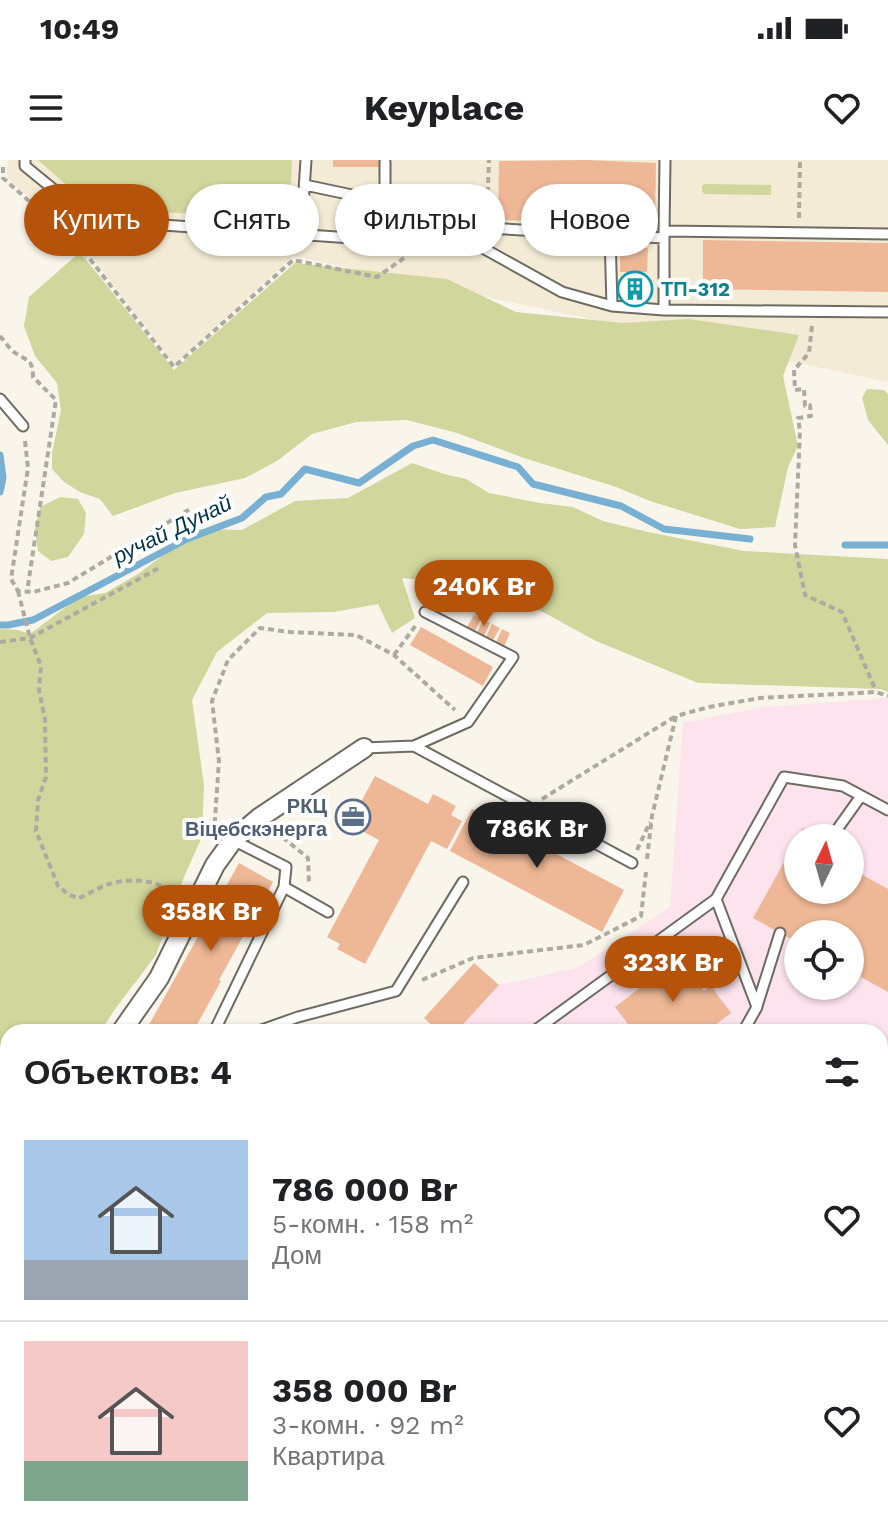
<!DOCTYPE html>
<html lang="ru">
<meta charset="utf-8">
<style>
body{margin:0;font-family:"Work Sans",sans-serif;background:#f6f6f6;color:#202124;height:100vh;display:flex;flex-direction:column;font-size:30px;white-space:nowrap}
*{box-sizing:border-box;margin:0}
p{font-size:26px;color:#757577}
.icon{flex:none;width:44px;height:44px;fill:none;stroke:currentColor;stroke-width:2;stroke-linecap:round;stroke-linejoin:round}
.map{position:relative;flex:1;overflow:hidden}
.drawer{position:absolute;left:0px;top:864px;width:888px;height:514px;display:flex;flex-direction:column;background:#fff;border-radius:24px 24px 0 0;box-shadow:0 2px 6px #0004}
.drawer>*{flex:none}
.hud{position:absolute;left:24px;top:24px;width:840px;height:72px;display:flex;gap:16px}
.needle{width:52px;rotate:5deg}
.controls{position:absolute;left:784px;top:664px;display:grid;gap:16px}
.controls a{display:grid;place-items:center;width:80px;height:80px;border-radius:50%;background:#fff;box-shadow:0 2px 6px #0004;font-size:40px}
.price{position:absolute;translate:-50% -68px;padding:0 18px;border-radius:28px;background:#b45309;color:#fff;font-size:26px;line-height:52px;filter:drop-shadow(0 2px 4px #0008)}
.price::after{content:'';position:absolute;left:50%;top:48px;width:24px;height:18px;margin-left:-12px;background:inherit;clip-path:polygon(0 0,100% 0,50% 100%)}
.price.selected{background:#222;color:#fff}
ul{padding:0;list-style:none}
li{display:flex;align-items:center;gap:24px;height:200px;padding:0 24px}
li+li{border-top:2px solid #e0e0e0}
li span{display:grid;place-items:center;flex:none;width:224px;height:160px;border-radius:0px;color:#555}
li>.icon{margin-inline-start:auto}
span .icon{width:96px;height:96px;fill:#fffc;stroke-width:1}
li b{font-size:34px}
h2{display:flex;justify-content:space-between;align-items:center;height:96px;padding:0 24px;font-size:34px}
.pill{padding:0 28px;border-radius:36px;background:#fff;box-shadow:0 2px 6px #0004;font-size:28px;line-height:72px}
.pill.selected{background:#b45309;color:#fff}
.status{display:flex;justify-content:space-between;align-items:center;height:56px;padding:0 40px;background:#fff;direction:ltr}
.status svg{height:22px;fill:currentColor}
header{display:flex;justify-content:space-between;align-items:center;height:104px;padding:0 24px;background:#fff;font-size:36px;font-weight:700}
.map>svg:first-child{display:block}
</style>
<div class="status"><b>10:49</b><svg viewBox="0 0 49 12"><path d="M0 12V9h3v3zM5 12V6h3v6zM10 12V3h3v9zM15 12V0h3v12zM26 1h20v11H26zM47 4h2v5h-2z"/></svg></div>
<header><svg class="icon" aria-label="menu" viewBox="0 0 24 24"><path d="M4 6h16M4 12h16M4 18h16"/></svg>Keyplace<svg class="icon" aria-label="heart" viewBox="0 0 24 24"><path d="M12 20l-8-8c-3-5 5-10 8-4 3-6 11-1 8 4z"/></svg></header>
<div class="map">
<svg width="888" height="1377" viewBox="0 0 888 1377">
<rect width="100%" height="100%" fill="#f9f5eb"/>
<!-- industrial -->
<path fill="#fce3ed" fill-rule="evenodd" d="M888 538V1173L880 1185V872H456L499 825 577 808 670 747 683 563 764 547ZM798 678H850V730H798ZM798 774H850V826H798Z
M239 1370H718L708 1377H263L248 1376Z"/>
<!-- education -->
<path fill="#f3ebd5" d="M8 0H888V222L293 96 175 205 81 83 7 18Z"/>
<!-- green -->
<path fill="#d0d69c" d="M38 0H292L290 49 282 58 94 49Z
M705 24 771 25V35L705 34 702 32V26Z
M80 92 174 210 295 103 447 119 516 152 623 163 689 159 799 175 783 216 798 286 788 307 775 367 740 369 650 341 616 327 524 298 457 273 407 260 356 262 312 274 277 301 245 318 175 333 113 356 100 339 80 332 64 322 52 309V293L61 250 57 223 35 196 24 166 29 137Z
M867 229 884 230 888 234V285L868 260 862 238Z
M412 303 444 314 466 319 489 333 540 343 573 347 603 361 648 372 744 391 888 399V532L880 529 698 523 596 481 541 451 477 426 402 418 415 458 392 473 378 444 334 452 267 453 217 492 192 540 204 625 202 677 184 717 156 795 115 849 100 872H8V1044L0 1059V469L18 470 30 474 79 437 105 433 138 414 198 369 242 370 295 341 348 338Z
M60 337 78 339 86 353 84 374 68 397 51 401 38 391 35 369 40 347Z"/>
<g fill="none" stroke-linecap="round" stroke-linejoin="round">
<!-- stream -->
<path stroke="#77b0d2" stroke-width="7" d="M0 295 3 318 0 332
M845 385H888
M0 465H8L33 460 187 379 242 358 266 337 281 334 305 309 359 323 413 286 433 280 518 307 533 324 621 346 664 369 750 379"/>
</g>
<!-- building -->
<path fill="#eeb896" d="M333 0H379V7H333Z
M587 0 656 3 655 63 498 60 499 1Z
M703 80 888 83V132L703 129Z
M620 87 648 88 647 112H620Z
M626 115 645 116 644 142H626Z
M474 455 481 459 475 471 467 467Z
M483 460 490 463 484 476 477 472Z
M492 464 500 468 493 480 486 477Z
M421 467 493 507 483 526 410 485Z
M502 469 510 473 504 486 496 482Z
M375 616 428 644 433 634 456 646 451 655 462 661 447 689 431 681 365 804 337 789 340 784 327 777 379 680 349 664Z
M472 649 624 730 602 772 450 691Z
M803 668 822 678H798V730H850V708L888 729V832L850 811V774H798V783L753 758Z
M239 703 273 722 219 820 221 821 193 872H145Z
M679 798 704 831 711 826 731 853 706 872H634L615 847Z
M474 803 499 825 456 872H439L424 858Z
M880 962 888 966V1109L880 1105Z
M888 1123V1146L880 1142V1137Z
M8 1166V1238L0 1233V1181Z
M0 1338 8 1342V1370H57L69 1377H0Z
M277 1370H350L363 1377H281L275 1374Z
M389 1370H402L415 1377H385Z"/>
<g fill="none" stroke-linecap="round" stroke-linejoin="round">
<!-- lane casing -->
<g stroke="#6e6b62" stroke-width="13">
<path id="lane" d="M25 0V6L91 60 481 87 562 132 612 146 664 150
M385 2V42
M305 25 385 42 486 68 664 78
M664 71 665 0
M610 74 612 146
M888 74 664 71V150L888 152
M301 75 306 0
M0 239 23 266
M414 586 468 562 513 497 425 452
M364 588 414 586 632 703
M831 678 861 636
M284 727 328 752
M757 846 780 773
M214 872 284 727 286 707 233 680
M256 872 298 857 396 831 463 722
M533 872 716 739
M743 872 757 847 716 739 784 617 843 626 888 650
M880 894 888 898
M880 1154 888 1159
M880 1247 888 1232
M880 1276 888 1280
M880 1363 888 1349
M436 1370 448 1377
M707 1370 714 1377
M754 1377 761 1370
M872 1377 876 1370"/>
</g>
<!-- street casing -->
<g stroke="#6e6b62" stroke-width="22">
<path id="street" d="M121 872 159 818 215 705 233 680 259 658 364 588
M0 1147 8 1133"/>
</g>
<!-- secondary casing -->
<g stroke="#6e6b62" stroke-width="30">
<path id="secondary" d="M0 1284 8 1289
M149 1370 161 1377"/>
</g>
<!-- path -->
<path stroke="#adaaa2" stroke-width="4" stroke-dasharray="6 4" stroke-linecap="butt" d="M3 7V18L79 85 174 207 293 100 377 117 404 98
M487 53 489 0
M799 58 800 0
M812 166 809 193 794 210 795 230 804 229 805 246 810 245 811 256 798 258 800 271 795 385 805 435 842 452 876 531
M0 176C4 181 9 188 14 192 26 201 33 198 33 217L56 240 27 432
M25 281 28 308 11 419 18 431 33 432 68 423 190 349
M18 431 30 478 41 506 39 530 45 559 46 617 38 640 36 671 58 726 69 735 79 738C89 734 99 727 109 724 130 717 162 720 177 736
M0 482 30 478 159 408
M394 495 416 465
M542 639 676 556
M275 671 308 698 309 723
M214 673 219 601 212 541 228 500 260 468 290 472 356 475 394 495 455 550
M637 690 650 662
M647 699 652 656 676 556 709 547 760 538 876 532 888 536
M422 820 473 798 584 785 641 756 646 712
M882 1219 888 1207
M0 1247 8 1251
M0 1322 8 1326
M85 1370 97 1377
M225 1370 237 1377
M811 1377 815 1370"/>
<!-- lane -->
<use href="#lane" stroke="#fff" stroke-width="9"/>
<!-- street -->
<use href="#street" stroke="#fff" stroke-width="18"/>
<!-- secondary -->
<use href="#secondary" stroke="#fff" stroke-width="26"/>
</g>
<!-- icons -->
<defs>
<g id="building-ring" transform="scale(1.8)"><circle r="9.5" fill="#fff" stroke="#0f9aa8" stroke-width="1.5"/><path d="M-4-6H4V6H1V3H-1V6H-4ZM-2.5-4.3h1.7v1.8h-1.7ZM.8-4.3h1.7v1.8H.8ZM-2.5-1h1.7V.8h-1.7ZM.8-1h1.7V.8H.8Z" fill="#0f9aa8"/></g>
<g id="office-ring" transform="scale(1.8)"><circle r="9.5" fill="#fff" stroke="#5c6f8a" stroke-width="1.5"/><path d="M-6-3h4V-5.5h4V-3h4V5H-6ZM-1-4.5V-3h2v-1.5ZM-6 0V1H6V0Z" fill="#5c6f8a"/></g>
</defs>
<g fill-rule="evenodd">
<use href="#building-ring" x="635" y="129"/>
<use href="#office-ring" x="353" y="657"/>
</g>
<g text-anchor="middle" stroke-width="8" stroke-linejoin="round" paint-order="stroke">
<!-- culture labels -->
<g font-size="20" font-weight="bold" fill="#0d838f" stroke="#fff" text-anchor="start">
<text x="661" y="136">ТП-312</text>
</g>
<!-- service labels -->
<g font-size="20" font-weight="bold" fill="#4e5e75" stroke="#fff" text-anchor="end">
<text x="327" y="653">РКЦ<tspan x="327" dy="23">Віцебскэнерга</tspan></text>
</g>
<!-- water labels -->
<g font-size="22" font-style="italic" fill="#01344b" stroke="#fff">
<text transform="translate(172 369) rotate(-26)" y="8">ручай Дунай</text>
</g>
</g>
</svg>
<div class="controls">
<a><svg class="needle" viewBox="-14 -14 28 28"><path d="M0-13l5 13h-10z" fill="#e53935"/><path d="M0 13l5-13h-10z" fill="#757577"/></svg></a>
<a><svg class="icon" aria-label="locate" viewBox="0 0 24 24"><circle cx="12" cy="12" r="6"/><path d="M12 2v4M12 18v4M2 12h4M18 12h4"/></svg></a>
</div>
<b class="price" style="left:484px;top:468px">240K Br</b>
<b class="price selected" style="left:537px;top:710px">786K Br</b>
<b class="price" style="left:211px;top:793px">358K Br</b>
<b class="price" style="left:673px;top:844px">323K Br</b>
<div class="hud">
<a class="pill selected">Купить</a>
<a class="pill">Снять</a>
<a class="pill">Фильтры</a>
<a class="pill">Новое</a>
</div>
<section class="drawer">
<h2>Объектов: 4<svg class="icon" aria-label="filters" viewBox="0 0 24 24"><path d="M4 7h16M4 17h16"/><circle cx="9" cy="7" r="2"/><circle cx="15" cy="17" r="2"/></svg></h2>
<ul>
<li><span style="background:linear-gradient(#a9c7e8 75%,#9aa5b1 0)"><svg class="icon" aria-label="home" viewBox="0 0 24 24"><path d="M3 11l9-7 9 7M6 9v11h12V9"/></svg></span><div><b>786 000 Br</b><p>5-комн. · 158 m²</p><p>Дом</p></div><svg class="icon" aria-label="heart" viewBox="0 0 24 24"><path d="M12 20l-8-8c-3-5 5-10 8-4 3-6 11-1 8 4z"/></svg></li>
<li><span style="background:linear-gradient(#f6c9c9 75%,#7fa58c 0)"><svg class="icon" aria-label="home" viewBox="0 0 24 24"><path d="M3 11l9-7 9 7M6 9v11h12V9"/></svg></span><div><b>358 000 Br</b><p>3-комн. · 92 m²</p><p>Квартира</p></div><svg class="icon" aria-label="heart" viewBox="0 0 24 24"><path d="M12 20l-8-8c-3-5 5-10 8-4 3-6 11-1 8 4z"/></svg></li>
</ul>
</section>
</div>
